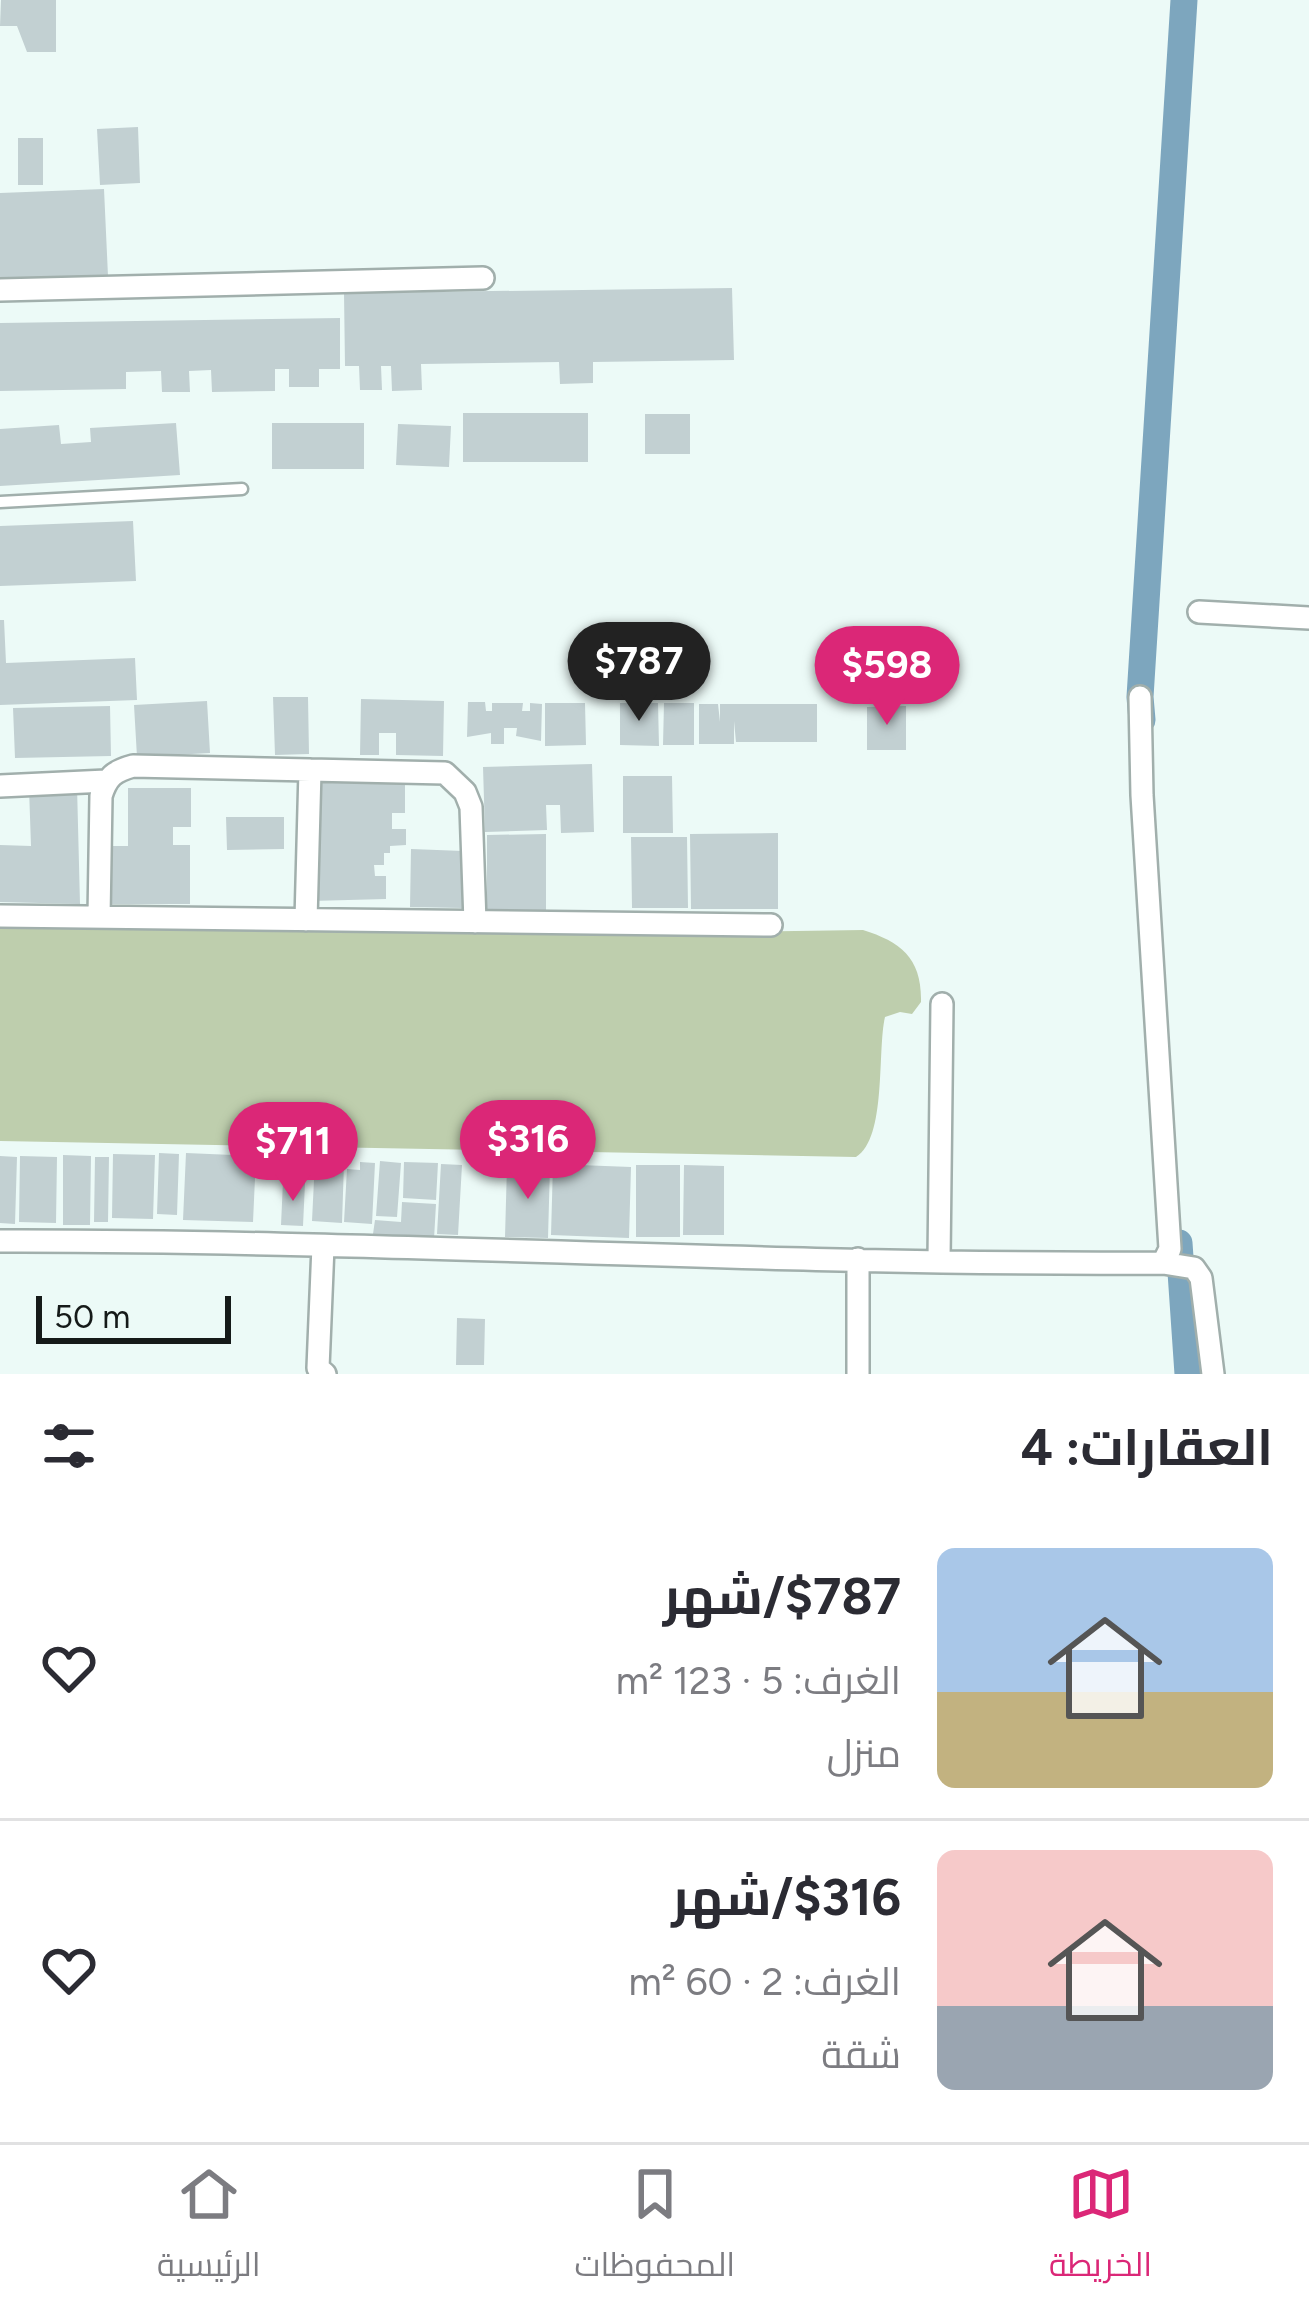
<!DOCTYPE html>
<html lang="ar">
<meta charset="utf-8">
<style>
body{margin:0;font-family:Figtree,Cairo,sans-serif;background:#f7f7f7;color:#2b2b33;direction:rtl;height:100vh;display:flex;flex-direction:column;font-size:45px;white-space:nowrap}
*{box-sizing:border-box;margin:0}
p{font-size:39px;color:#7c7c81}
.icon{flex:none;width:66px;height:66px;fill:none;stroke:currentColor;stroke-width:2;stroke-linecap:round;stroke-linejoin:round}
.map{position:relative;height:1374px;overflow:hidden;direction:ltr}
.drawer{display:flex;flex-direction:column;background:#fff;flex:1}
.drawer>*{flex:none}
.scale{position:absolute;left:36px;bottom:30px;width:195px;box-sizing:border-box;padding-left:12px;border:6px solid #151a19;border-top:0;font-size:33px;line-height:42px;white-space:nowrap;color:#151a19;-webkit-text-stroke:9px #ecfaf7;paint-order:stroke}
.price{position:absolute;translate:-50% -102px;padding:0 27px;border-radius:42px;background:#db2777;color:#fff;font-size:39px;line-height:78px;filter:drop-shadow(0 3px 6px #0008)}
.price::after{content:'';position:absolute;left:50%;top:72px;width:36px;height:27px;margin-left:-18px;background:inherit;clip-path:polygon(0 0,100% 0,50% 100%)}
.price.current{background:#222;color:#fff}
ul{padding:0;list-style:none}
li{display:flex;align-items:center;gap:36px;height:300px;padding:0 36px}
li+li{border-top:3px solid #e1e1e2}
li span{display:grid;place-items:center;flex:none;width:336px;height:240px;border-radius:18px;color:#555}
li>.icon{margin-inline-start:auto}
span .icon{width:144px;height:144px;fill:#fffc;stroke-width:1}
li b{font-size:51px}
h2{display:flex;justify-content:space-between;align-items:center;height:144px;padding:0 36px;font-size:51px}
.menu{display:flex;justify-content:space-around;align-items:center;height:168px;border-top:3px solid #e1e1e2;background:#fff;font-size:33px;color:#7c7c81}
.menu a{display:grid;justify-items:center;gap:6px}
.menu .current{color:#db2777}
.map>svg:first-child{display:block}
</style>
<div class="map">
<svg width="1309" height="1374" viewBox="0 0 1309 1374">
<rect width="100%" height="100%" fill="#ecfaf7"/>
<!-- green -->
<path fill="#becead" d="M0 927 573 934 863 930C901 942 922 958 921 1002L912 1014 900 1012 885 1017C877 1051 887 1138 856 1157L0 1141Z"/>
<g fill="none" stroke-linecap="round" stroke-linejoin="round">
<!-- canal -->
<path stroke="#7da6be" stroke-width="27" d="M1142 720 1140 697 1184 0
M1179 1243 1188 1374"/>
</g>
<!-- building -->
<path fill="#c2d0d2" d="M1 0H56V52H27L17 26H0Z
M138 127 140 183 100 185 97 129Z
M18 138H43V185H18Z
M104 189 108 276 0 281V193Z
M732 288 734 360 593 362V383L560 384 559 362 421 364 422 390 392 391 391 366H381L382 390H360L359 366H345L344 293Z
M340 318V369H319V387H289V369H275V391L212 392 211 370 189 371 190 392H162L161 371 126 372V389L0 391V323Z
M463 413H588V462H463Z
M645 414H690V454H645Z
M176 423 180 475 0 486V429L59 425 61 444 91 442 90 428Z
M272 423H364V469H272Z
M398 424 451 426 449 467 396 465Z
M133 521 136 581 0 586V526Z
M0 620H4L6 663 135 658 137 700 0 705Z
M273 697H308L309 754 275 755Z
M361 699 444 701 443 756 396 755V733H379V755H360Z
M207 701 210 753 137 757 134 705Z
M468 702H485L486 711H492V703H523L522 711H530V703L542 704 541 741 516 736 517 728H504V744H491V733L467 737Z
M545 703H585L586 745 545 746Z
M620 703H658L659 746 620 745Z
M664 703H694V745H663Z
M699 704H718L720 722V704H817V742H736L734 721V744H699Z
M110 706 111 756 15 758 13 708Z
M906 706V750H867V707Z
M592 764 594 832 561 833 560 805H546L547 830 485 832 483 767Z
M313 775 405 780V813H392V829H406V845L390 846V853H384V865H374L375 876H386V899L311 901Z
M623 776H672L673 833H623Z
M77 786 80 904 0 902V845L31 846 29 788Z
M128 788H191V827H173V845H190V904H107L108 846H128Z
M226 817H284V849L227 850Z
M778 833V909H691L690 834Z
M546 834V911H487V835Z
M631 837H687L688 908H632Z
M411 849 463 851 462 908 410 907Z
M159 1153 179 1154 177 1215 157 1214Z
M186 1153 256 1156 253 1222 183 1220Z
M113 1154 155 1155 153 1219 112 1218Z
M63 1155 91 1156 90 1225H63Z
M0 1156 17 1157 15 1224 0 1223Z
M20 1156 57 1157 56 1223 19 1222Z
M95 1157H109L108 1222H94Z
M284 1160 318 1161V1168H329V1162L344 1163 342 1223 312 1221 314 1180 284 1178Z
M380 1161 401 1163 397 1217 376 1216Z
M360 1162 375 1163 372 1224 344 1222 347 1169 360 1170Z
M404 1162 438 1163 436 1200 403 1198Z
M441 1164 462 1165 458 1235 437 1234Z
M553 1164 631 1167 629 1238 551 1235Z
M507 1165 550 1166 548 1238 505 1237Z
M636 1165H680V1237H636Z
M684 1165 724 1166V1235H683Z
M283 1181 305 1183 303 1226 281 1225Z
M402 1202 436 1204 434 1239 373 1234 375 1220 401 1222Z
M457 1318 485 1319 484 1365H456Z"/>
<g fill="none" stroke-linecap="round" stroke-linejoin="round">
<!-- service casing -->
<g stroke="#a1afac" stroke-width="15">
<path id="service" d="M0 502 242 489"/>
</g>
<!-- minor casing -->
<g stroke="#a1afac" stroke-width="26">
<path id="minor" d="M0 290 483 278
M1199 612 1309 618
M0 786 106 781
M0 916 771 925
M99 917 101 796C107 777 114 771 133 766L445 773 465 792 471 807 475 922
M306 920 310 770
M0 1241C388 1240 775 1266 1163 1263L1170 1249 1142 795 1140 697
M323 1246 318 1368 325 1374
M939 1260 942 1004
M1163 1263 1194 1268 1201 1278 1213 1374
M858 1374V1259"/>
</g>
<!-- service -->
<use href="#service" stroke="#fff" stroke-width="10"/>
<!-- minor -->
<use href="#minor" stroke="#fff" stroke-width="21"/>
</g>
</svg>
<div class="scale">50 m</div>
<b class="price current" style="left:639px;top:724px">$787</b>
<b class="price" style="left:887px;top:728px">$598</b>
<b class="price" style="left:528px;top:1202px">$316</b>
<b class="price" style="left:293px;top:1204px">$711</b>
</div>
<section class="drawer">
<h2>العقارات: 4<svg class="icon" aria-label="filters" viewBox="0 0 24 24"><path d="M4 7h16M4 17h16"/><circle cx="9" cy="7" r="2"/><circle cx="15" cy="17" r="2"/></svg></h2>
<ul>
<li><span style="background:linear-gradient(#a9c7e8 60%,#c2b280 0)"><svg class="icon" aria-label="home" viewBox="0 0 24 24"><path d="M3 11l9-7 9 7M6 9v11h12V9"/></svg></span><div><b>$787/شهر</b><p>الغرف: 5 · 123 m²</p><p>منزل</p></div><svg class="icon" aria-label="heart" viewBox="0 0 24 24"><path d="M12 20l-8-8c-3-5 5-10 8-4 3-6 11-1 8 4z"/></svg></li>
<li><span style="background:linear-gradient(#f6c9c9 65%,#9aa5b1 0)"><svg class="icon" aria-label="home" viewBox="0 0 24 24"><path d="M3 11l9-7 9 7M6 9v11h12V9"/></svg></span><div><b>$316/شهر</b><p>الغرف: 2 · 60 m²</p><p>شقة</p></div><svg class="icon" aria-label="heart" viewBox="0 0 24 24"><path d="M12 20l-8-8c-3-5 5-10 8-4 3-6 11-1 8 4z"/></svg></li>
</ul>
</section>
<nav class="menu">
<a class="current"><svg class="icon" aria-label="map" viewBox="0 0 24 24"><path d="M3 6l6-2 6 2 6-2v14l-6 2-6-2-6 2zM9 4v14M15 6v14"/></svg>الخريطة</a>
<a><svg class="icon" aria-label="saved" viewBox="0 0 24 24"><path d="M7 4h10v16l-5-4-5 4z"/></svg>المحفوظات</a>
<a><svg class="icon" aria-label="home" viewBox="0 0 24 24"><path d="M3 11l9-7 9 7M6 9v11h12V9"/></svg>الرئيسية</a>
</nav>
